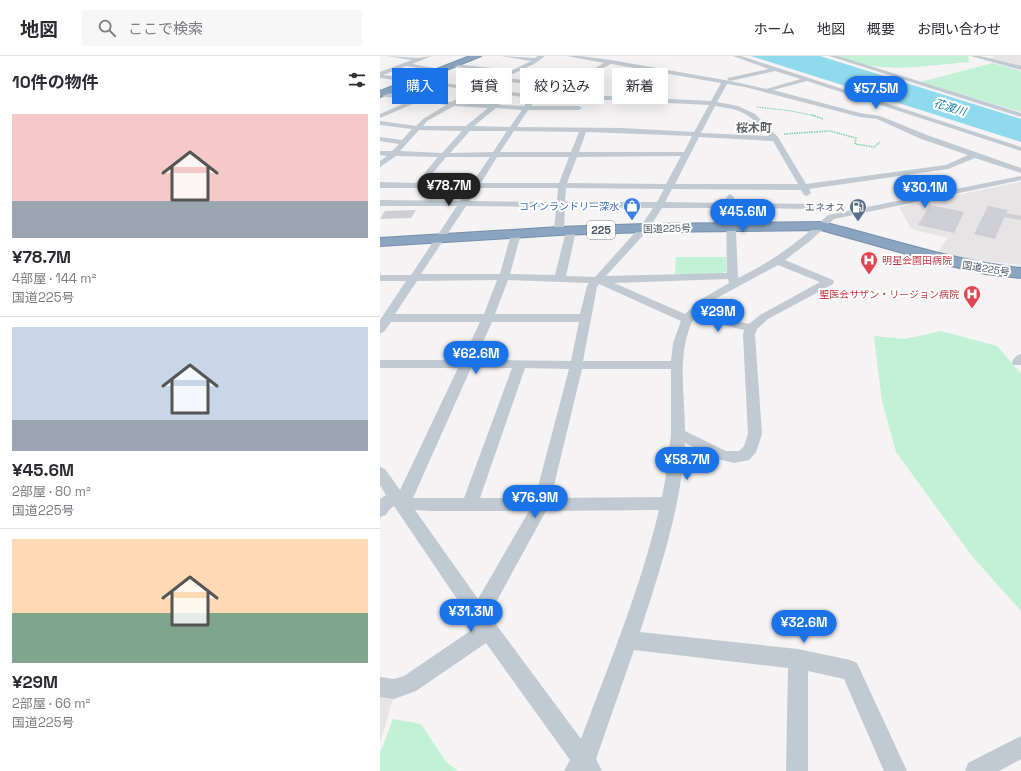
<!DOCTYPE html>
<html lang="ja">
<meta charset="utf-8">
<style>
body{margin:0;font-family:"Space Grotesk","Noto Sans JP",sans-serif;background:#f7f7f7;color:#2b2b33;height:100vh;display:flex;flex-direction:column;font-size:15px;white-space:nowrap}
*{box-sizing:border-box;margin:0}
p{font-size:13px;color:#7c7c81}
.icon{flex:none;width:22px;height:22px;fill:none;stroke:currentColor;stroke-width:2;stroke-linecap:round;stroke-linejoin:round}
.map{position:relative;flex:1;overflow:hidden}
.sheet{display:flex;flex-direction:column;background:#fff;width:380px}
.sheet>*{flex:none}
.banner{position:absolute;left:12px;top:12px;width:380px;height:36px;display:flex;gap:8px}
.price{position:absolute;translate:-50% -34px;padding:0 9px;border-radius:14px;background:#1a73e8;color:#fff;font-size:13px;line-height:26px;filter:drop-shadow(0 1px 2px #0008)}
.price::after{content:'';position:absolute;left:50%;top:24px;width:12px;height:9px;margin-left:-6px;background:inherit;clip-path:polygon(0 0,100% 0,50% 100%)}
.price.selected{background:#222;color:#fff}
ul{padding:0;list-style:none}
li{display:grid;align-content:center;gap:8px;height:212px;padding:0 12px}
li+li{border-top:1px solid #e1e1e2}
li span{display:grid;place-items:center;height:124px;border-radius:0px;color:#555}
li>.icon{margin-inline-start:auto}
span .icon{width:72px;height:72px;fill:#fffc;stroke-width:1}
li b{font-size:17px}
h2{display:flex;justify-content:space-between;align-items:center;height:48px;padding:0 12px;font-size:17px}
.chip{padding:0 14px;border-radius:0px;background:#fff;box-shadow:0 4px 16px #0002;font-size:14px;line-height:36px}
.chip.selected{background:#1a73e8;color:#fff}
header{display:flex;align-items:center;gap:24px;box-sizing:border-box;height:56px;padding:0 20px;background:#fff;border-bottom:1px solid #e1e1e2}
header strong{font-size:19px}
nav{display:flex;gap:22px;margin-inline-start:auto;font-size:14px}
.search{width:280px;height:36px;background:#f7f7f7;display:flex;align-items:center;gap:10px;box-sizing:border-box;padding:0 14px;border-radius:0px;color:#7c7c81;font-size:15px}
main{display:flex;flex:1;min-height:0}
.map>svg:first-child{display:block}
</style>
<header>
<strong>地図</strong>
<div class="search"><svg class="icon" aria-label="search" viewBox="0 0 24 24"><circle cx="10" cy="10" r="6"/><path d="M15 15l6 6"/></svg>ここで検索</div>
<nav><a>ホーム</a><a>地図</a><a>概要</a><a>お問い合わせ</a></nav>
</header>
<main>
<section class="sheet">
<h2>10件の物件<svg class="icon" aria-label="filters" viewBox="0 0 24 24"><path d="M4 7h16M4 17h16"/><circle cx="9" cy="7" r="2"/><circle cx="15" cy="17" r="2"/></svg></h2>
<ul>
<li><span style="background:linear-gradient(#f6c9c9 70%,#9aa5b1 0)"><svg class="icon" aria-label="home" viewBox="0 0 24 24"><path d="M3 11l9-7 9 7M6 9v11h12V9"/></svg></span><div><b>¥78.7M</b><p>4部屋 · 144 m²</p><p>国道225号</p></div></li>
<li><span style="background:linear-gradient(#c9d6e8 75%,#9aa5b1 0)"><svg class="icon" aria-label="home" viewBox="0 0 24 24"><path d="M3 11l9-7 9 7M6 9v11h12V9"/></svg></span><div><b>¥45.6M</b><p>2部屋 · 80 m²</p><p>国道225号</p></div></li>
<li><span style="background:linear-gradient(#ffd9b3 60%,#7fa58c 0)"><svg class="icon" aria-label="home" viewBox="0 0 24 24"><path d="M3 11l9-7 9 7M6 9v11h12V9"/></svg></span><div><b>¥29M</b><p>2部屋 · 66 m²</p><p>国道225号</p></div></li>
</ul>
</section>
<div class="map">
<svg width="641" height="715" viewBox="0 0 641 715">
<rect width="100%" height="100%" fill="#f5f3f3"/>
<!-- education -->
<path fill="#e6e4e5" d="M616 0H641V12L607 3Z
M641 126V209L596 204 556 197 568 182 531 173 519 151Z
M0 637 14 639 0 687Z"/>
<!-- green -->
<path fill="#c3f1d5" d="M459 0H588L589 6C551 9 511 17 474 6 469 4 464 3 459 0Z
M613 7 641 15V56L540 26Z
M296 201H346L347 215 340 218H295Z
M561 275 617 290 641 318V555L592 500 516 396 502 345 494 280 525 283Z
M13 663 41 668 66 706 78 715H0V696L3 690Z"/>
<!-- water -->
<path fill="#90daee" d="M371 0H440L641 63V86Z"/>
<!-- building -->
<path fill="#cdcfd5" d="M550 149 584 156 574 177 538 169Z
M608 150 628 154 626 157 641 160V164L624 161 615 183 594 178Z
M36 154 31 162 0 163 5 155Z"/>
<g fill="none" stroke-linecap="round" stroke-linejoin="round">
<!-- highway casing -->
<g stroke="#7690ad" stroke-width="2">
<path id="highway" d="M90 0H101L0 41V35Z
M442 166C508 182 573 205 641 212V222L606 218 562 208 441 174 265 176 179 179 0 190V182L179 171 265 168Z"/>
</g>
<!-- path-far1 -->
<path stroke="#7ad0a6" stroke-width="1" stroke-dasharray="1.5 1" stroke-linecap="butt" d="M377 51 411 55 436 60"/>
<!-- path -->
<path stroke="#7ad0a6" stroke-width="1.5" stroke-dasharray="1.5 1" stroke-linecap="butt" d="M432 59 443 63
M404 78 450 75 476 82 475 88 494 91 500 86"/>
<!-- minor -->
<path fill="#c1cad2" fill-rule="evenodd" d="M7 0 38 2 52 0 32 8 65 14 62 16 26 10 3 19 94 31 127 16 75 11 73 10V8L133 14 151 5 121 0 155 2 158 0H165L154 8 124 22 187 28 224 7 187 0H200L231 4 350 25 347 23 348 22 389 13 353 0H361L641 91V95L427 25 393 34 480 57 500 60 547 79 641 112V117L595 102 568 113 429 133 431 137 427 140 424 139 421 134 292 133 285 146 346 147V141L350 138 354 141 355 147 437 148 438 150 437 152 434 153 355 152 358 222C392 206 421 184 448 159L641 120V124L454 163 430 185 405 204 453 224 454 226 453 228 388 263 377 273 375 279 382 378 376 396 369 404 354 407 338 403 305 387C301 452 280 514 260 576L418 593 470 604 477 607 527 715H504L464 623 428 615V715H406L408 612 254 594 216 703 222 715H184L190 704 106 587 36 635 14 643 0 641V621L14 623 24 620 96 571 14 450 9 454 6 459 0 461V443L6 439 0 429V411L5 413 20 434 78 312H0V304H82L100 266H11L4 276 0 277V264L26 225H0V219H31L77 150H0V144L80 145 89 132H0V126L36 127 58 101 16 100 0 111V105L7 100 0 99V95H12L19 88 0 85V81L22 84 32 73 0 69V65L36 70 43 63 66 49 40 45 0 62V58L32 44 0 40V36L71 46 92 34 0 22V16L32 4ZM231 8 341 27 331 45 229 40H161L102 32 118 25 183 31 179 36 182 38 193 28ZM395 15 421 23 386 33 350 25ZM347 28 365 31 480 61 497 63 541 83 588 99 566 109 426 128 398 81 375 58 358 50 337 46ZM98 35 150 42 144 50 120 49 117 46 113 48 80 46ZM156 43 229 44 329 49 314 76 242 72 137 71 148 54H199L202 52 199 50H151ZM74 50 108 52 86 70H43L47 65ZM335 50C365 54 369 58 389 80L321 77ZM116 52 142 54 130 71 94 70ZM39 74 82 75 62 97 20 95ZM90 75H127L113 96 70 97ZM134 75 199 76 191 96H120ZM206 76 312 80 304 96H199ZM319 81 393 85 418 128H295ZM301 100 286 128 187 127 197 101ZM66 101H110L92 127H45ZM117 101H189L179 127H101ZM97 132H178L177 146 89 145ZM186 132 284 133 277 146H185ZM86 150 176 151 174 175 179 178 184 175 185 151 273 152 261 170 215 221 186 220 196 175 191 172 186 175 175 219 130 218 141 178 136 175 131 178 120 218H41ZM282 152H346L347 217 226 220 268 174ZM398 209 440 226 380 259 369 268 319 256 337 242ZM348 223 349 227 320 244 305 258 234 227ZM117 224 104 258H15L37 225ZM128 224 209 227 207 230 200 258H115ZM219 228 301 265 293 287 291 305H203L217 231ZM314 262 364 274 363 279 368 378 364 390 359 395H346L305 375C305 339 296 296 314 262ZM112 266H199L191 305 95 304ZM91 312H132L84 442H33ZM145 312 189 313 155 442H100ZM202 313H291V378L286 419 282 441 171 442ZM35 454 51 455H149L98 543ZM279 454C261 531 229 608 201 683L109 559 166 455Z
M449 0H458L641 57V61Z
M591 0H600L641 10V14Z
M641 298V309H633L632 306C634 302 636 299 641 298Z
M641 680V703L619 715H585L588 707Z"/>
<!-- highway -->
<use href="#highway" fill="#8ba5c1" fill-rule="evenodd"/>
</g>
<!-- icons -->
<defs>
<g id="shop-pin" transform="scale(0.9)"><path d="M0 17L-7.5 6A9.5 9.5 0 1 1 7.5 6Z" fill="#3f7fe0" stroke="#fff"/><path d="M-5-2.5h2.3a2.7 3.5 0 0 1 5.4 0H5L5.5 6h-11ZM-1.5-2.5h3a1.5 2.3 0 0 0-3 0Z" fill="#fff"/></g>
<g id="fuel-pin" transform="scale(0.9)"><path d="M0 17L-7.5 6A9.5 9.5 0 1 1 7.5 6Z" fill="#5c6f8a" stroke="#fff"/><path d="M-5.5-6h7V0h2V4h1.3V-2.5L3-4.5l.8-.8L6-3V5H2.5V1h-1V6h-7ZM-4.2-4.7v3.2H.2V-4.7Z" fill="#fff"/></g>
<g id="hospital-pin" transform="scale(0.9)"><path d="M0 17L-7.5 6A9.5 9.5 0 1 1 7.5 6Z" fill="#e0444e" stroke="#fff"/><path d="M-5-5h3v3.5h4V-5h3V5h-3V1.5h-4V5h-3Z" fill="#fff"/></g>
</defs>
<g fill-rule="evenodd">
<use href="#shop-pin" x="252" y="150"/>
<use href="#fuel-pin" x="478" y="151"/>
<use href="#hospital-pin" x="489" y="204"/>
<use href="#hospital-pin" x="592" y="238"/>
</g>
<g text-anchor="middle" stroke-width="4" stroke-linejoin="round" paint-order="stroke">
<!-- far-shop labels -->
<g font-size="10" fill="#366cbe" stroke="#fff" text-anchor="end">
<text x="239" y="154">コインランドリー深水</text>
</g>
<!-- far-service labels -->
<g font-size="10" fill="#4e5e75" stroke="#fff" text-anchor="end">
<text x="465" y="155">エネオス</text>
</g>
<!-- far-street labels -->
<g font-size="10" fill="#4a5661" stroke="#fff">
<text transform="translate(287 172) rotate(-1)" y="4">国道225号</text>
<text transform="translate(606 212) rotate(9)" y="4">国道225号</text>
</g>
<!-- far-health labels -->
<g font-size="10" fill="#be3a42" stroke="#fff" text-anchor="start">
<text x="502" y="208">明星会園田病院</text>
<text x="579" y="242" text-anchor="end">聖医会サザン・リージョン病院</text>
</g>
<!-- far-water labels -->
<g font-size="11" font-style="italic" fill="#0c7c9b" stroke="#fff">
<text transform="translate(570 51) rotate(17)" y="4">花渡川</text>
</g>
<!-- shield labels -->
<rect fill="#fff" stroke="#808990" stroke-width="1" x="207" y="165" width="28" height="18" rx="3"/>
<g font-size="11" font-weight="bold" fill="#4a5661">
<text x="221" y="178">225</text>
</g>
<!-- far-quarter labels -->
<g font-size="12" font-weight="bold" fill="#5f6368" stroke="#fff">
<text x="374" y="76">桜木町</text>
</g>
</g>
</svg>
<b class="price" style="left:496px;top:54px">¥57.5M</b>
<b class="price selected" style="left:69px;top:151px">¥78.7M</b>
<b class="price" style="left:545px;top:153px">¥30.1M</b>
<b class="price" style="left:363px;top:177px">¥45.6M</b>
<b class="price" style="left:338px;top:277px">¥29M</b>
<b class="price" style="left:96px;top:319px">¥62.6M</b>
<b class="price" style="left:307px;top:425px">¥58.7M</b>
<b class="price" style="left:155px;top:463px">¥76.9M</b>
<b class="price" style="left:91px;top:577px">¥31.3M</b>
<b class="price" style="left:424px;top:588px">¥32.6M</b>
<div class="banner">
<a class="chip selected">購入</a>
<a class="chip">賃貸</a>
<a class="chip">絞り込み</a>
<a class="chip">新着</a>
</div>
</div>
</main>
